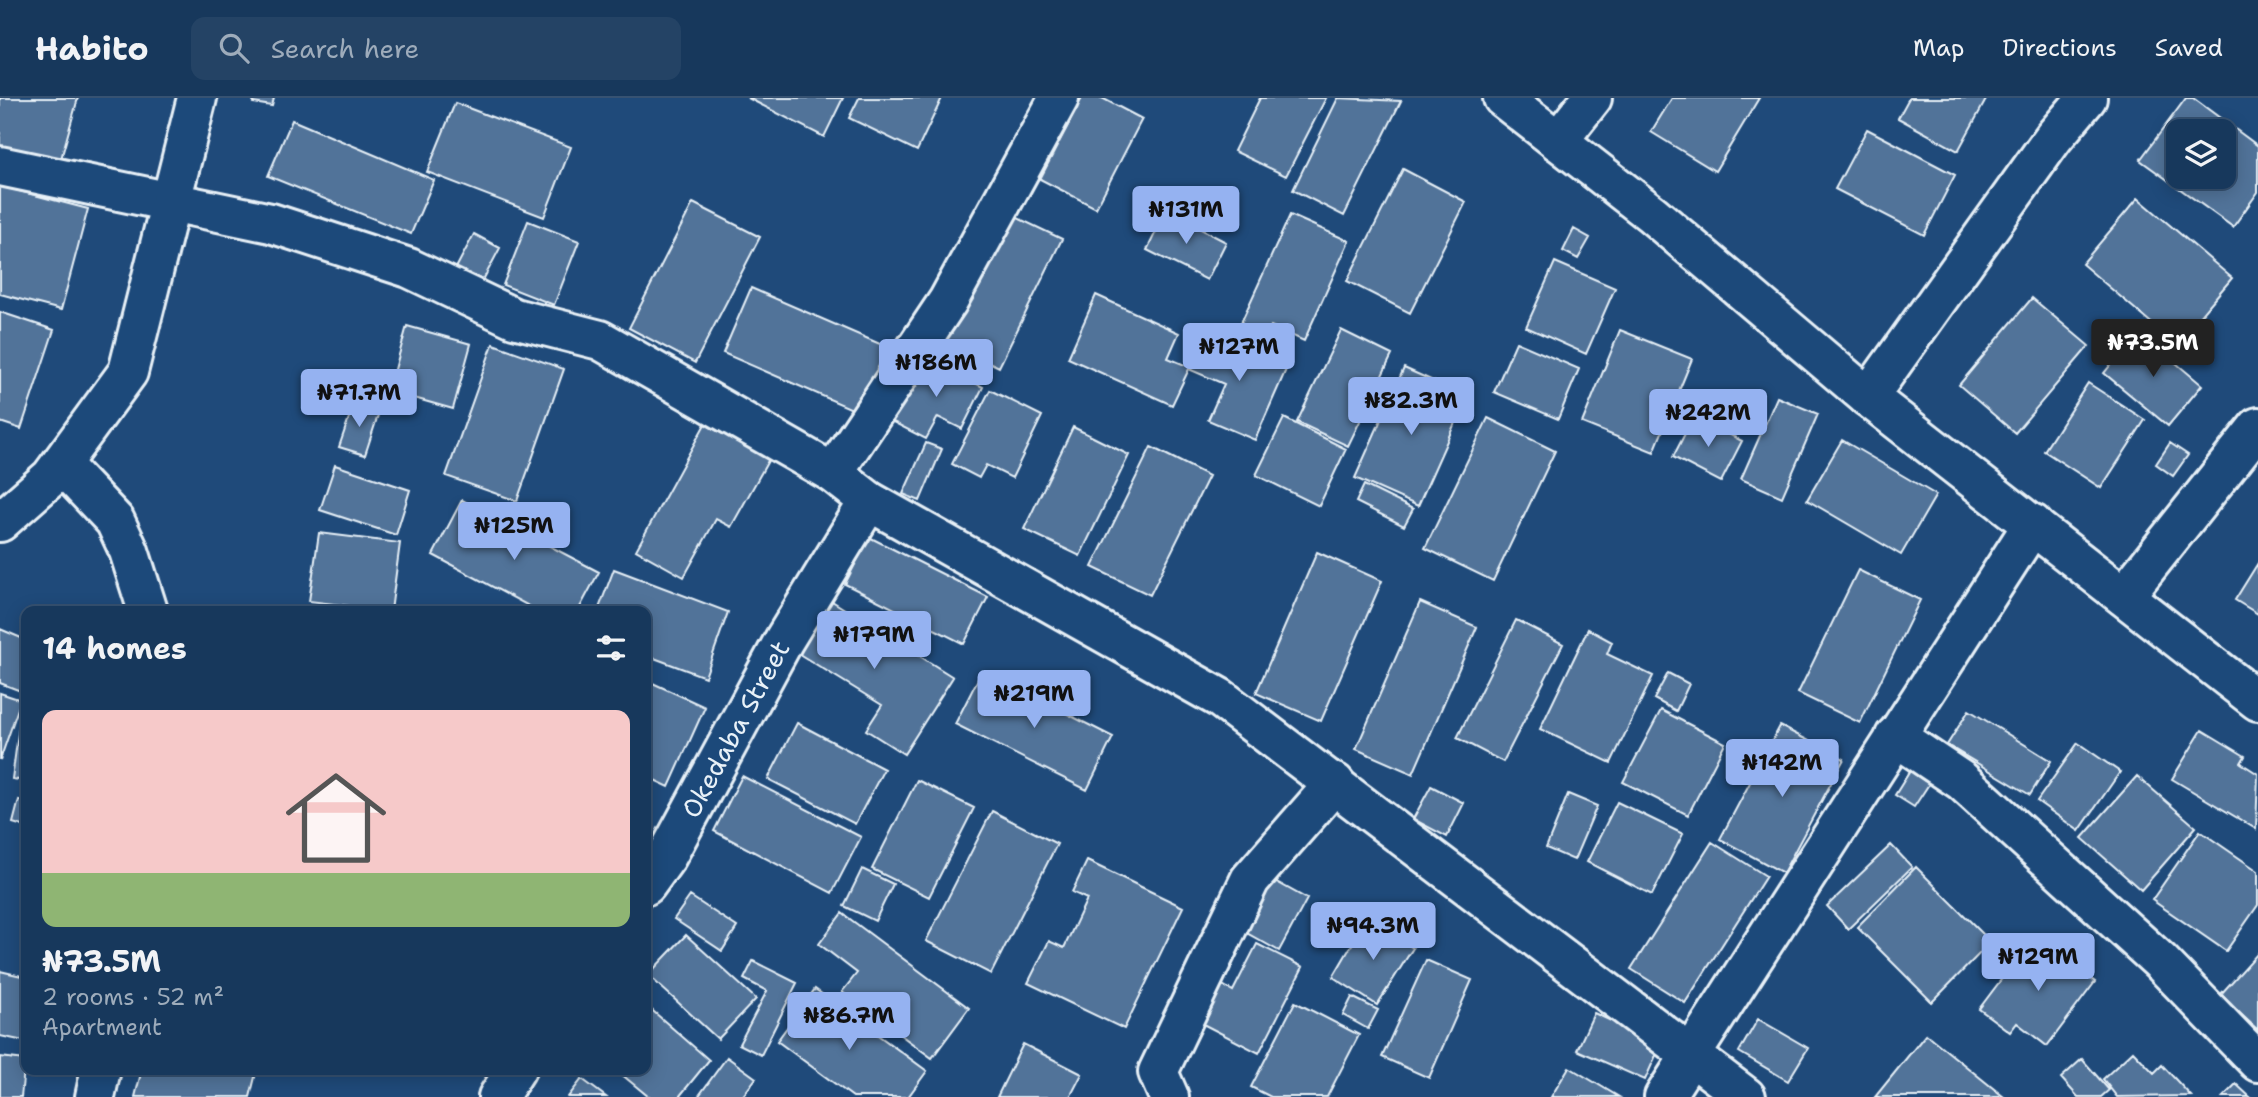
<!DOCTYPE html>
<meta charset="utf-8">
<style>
body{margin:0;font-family:"Shantell Sans",sans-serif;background:#244365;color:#f1f3f6;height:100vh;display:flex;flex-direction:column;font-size:26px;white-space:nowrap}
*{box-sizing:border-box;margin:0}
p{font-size:23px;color:#9eacbb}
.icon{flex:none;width:38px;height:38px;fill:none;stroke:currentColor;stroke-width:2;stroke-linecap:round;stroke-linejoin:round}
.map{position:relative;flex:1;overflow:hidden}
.panel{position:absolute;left:21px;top:508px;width:630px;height:469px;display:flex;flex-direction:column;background:#17385c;border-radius:14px;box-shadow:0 4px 18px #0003,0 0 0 2px #365272}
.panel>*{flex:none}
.tools{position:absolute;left:2166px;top:21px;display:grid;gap:14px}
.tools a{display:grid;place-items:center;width:70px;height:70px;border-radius:14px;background:#17385c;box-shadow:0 4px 18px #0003,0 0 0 2px #365272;font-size:35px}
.price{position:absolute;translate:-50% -60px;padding:0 16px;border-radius:7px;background:#95b2f1;color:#111;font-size:23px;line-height:46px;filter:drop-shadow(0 2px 4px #0008)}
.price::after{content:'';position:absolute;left:50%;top:42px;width:21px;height:16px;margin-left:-10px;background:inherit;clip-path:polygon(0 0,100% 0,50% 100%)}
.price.on{background:#222;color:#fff}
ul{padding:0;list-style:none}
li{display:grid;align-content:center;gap:14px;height:371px;padding:0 21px}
li span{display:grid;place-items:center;height:217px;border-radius:14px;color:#555}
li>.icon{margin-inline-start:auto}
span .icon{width:126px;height:126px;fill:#fffc;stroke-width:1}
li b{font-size:30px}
h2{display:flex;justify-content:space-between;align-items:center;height:84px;padding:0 21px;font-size:30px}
header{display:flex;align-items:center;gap:42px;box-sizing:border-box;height:98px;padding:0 35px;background:#17385c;border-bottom:2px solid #365272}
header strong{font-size:33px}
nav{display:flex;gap:38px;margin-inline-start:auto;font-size:24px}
.search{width:490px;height:63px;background:#244365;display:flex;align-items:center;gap:18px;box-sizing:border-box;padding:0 24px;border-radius:14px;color:#9eacbb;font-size:26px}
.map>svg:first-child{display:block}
</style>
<header>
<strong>Habito</strong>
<div class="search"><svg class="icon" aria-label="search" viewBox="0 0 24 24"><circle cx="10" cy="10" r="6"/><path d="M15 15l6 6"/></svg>Search here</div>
<nav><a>Map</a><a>Directions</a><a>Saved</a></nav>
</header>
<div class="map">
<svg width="2258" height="999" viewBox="0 0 2258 999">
<rect width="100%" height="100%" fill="#1f4a7a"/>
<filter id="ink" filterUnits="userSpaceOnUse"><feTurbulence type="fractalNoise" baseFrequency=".0143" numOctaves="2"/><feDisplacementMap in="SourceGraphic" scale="14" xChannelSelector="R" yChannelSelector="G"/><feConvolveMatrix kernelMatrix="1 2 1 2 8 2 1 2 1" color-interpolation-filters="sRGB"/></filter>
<g filter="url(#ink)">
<!-- building -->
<path fill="#517399" stroke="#e8f1f8" stroke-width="2" fill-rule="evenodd" d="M0 0H78L59 68 0 52Z
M254 0H274L272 8 253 5Z
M748 0H843L824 39Z
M859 0H942L917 53 849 20Z
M1082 0H1102L1142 21 1096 110 1040 81Z
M1260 0H1326L1286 78 1234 53Z
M1338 0 1401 3 1344 118 1293 92Z
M1672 0H1759L1715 73 1651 34Z
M1909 0H1987L1958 53 1898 20Z
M2186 0H2193L2258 48V94L2233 129 2140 62ZM2179 33H2224V79H2179Z
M455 5 571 49 544 119 427 74Z
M292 22 434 82 411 136 268 78Z
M1867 31 1955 77 1924 137 1835 91Z
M1403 71 1466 104 1410 215 1347 183Z
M0 88 88 111 61 212 0 196Z
M2138 100 2232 180 2176 246 2082 166Z
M693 105 760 139 695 265 629 230Z
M1166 113 1226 144 1207 182 1147 152Z
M1005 114 1062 141 999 269 943 242Z
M1290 117 1349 143 1304 243 1271 228 1265 240 1239 229Z
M528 123 579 143 554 207 503 187Z
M1574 131 1590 140 1578 161 1563 153Z
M474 136 500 150 482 184 456 170Z
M1555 164 1615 190 1586 256 1526 229Z
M751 190 887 249 859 314 723 255Z
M1096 197 1179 235 1168 260 1190 269 1172 307 1068 260Z
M2032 200 2089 248 2015 335 1959 287Z
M0 214 54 232 21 331 0 324Z
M407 228 471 246 453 311 389 293Z
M1208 232 1288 267 1255 342 1208 322 1224 286 1191 272Z
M1341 232 1392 257 1348 348 1297 324Z
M1620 232 1692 261 1654 354 1582 325Z
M2138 233 2202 287 2168 328 2104 275Z
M1516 244 1579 271 1558 321 1494 294Z
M493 246 564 271 517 403 446 378Z
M924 259 983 289 962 331 938 319 926 341 891 323Z
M1404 270 1467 298 1418 408 1355 380Z
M2088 285 2145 322 2101 390 2044 353Z
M990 292 1042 318 1012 380 986 367 979 380 952 366Z
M1777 299 1818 316 1782 399 1741 381Z
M354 305 379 314 365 357 339 349Z
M1694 318 1742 343 1721 384 1673 359Z
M1284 320 1346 351 1319 408 1256 377Z
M1488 320 1555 353 1493 483 1425 450Z
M705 326 769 361 731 429 716 421 684 479 636 452Z
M1073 329 1129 357 1080 458 1024 431Z
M1842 342 1936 397 1901 457 1807 402Z
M926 345 942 351 920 403 903 396Z
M2170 345 2188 357 2173 378 2156 366Z
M1151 349 1209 378 1150 497 1092 469Z
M335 367 410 392 396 437 320 412Z
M1364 387 1413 411 1404 428 1356 404Z
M462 402 599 474 578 513H538L433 457Z
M319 435 400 445 391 513 309 503Z
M869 439 988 499 964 546 845 486Z
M1317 454 1382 483 1321 623 1256 595Z
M2258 465V516L2235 502Z
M614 471 728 514 705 579 646 557V513H598Z
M1858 472 1920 502 1860 625 1798 595Z
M824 498 953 579 904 656 866 632 882 607 791 551Z
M1420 504 1477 529 1413 676 1356 651Z
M1516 522 1563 546 1503 664 1457 640Z
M0 531 26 542V595L0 585Z
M1588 531 1612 544 1607 556 1653 578 1611 665 1540 631Z
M982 573 1113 639 1087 692 955 626Z
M1668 575 1689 586 1676 613 1654 601Z
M646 582 705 609 669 689 646 678Z
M0 595 21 602 0 662Z
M1661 612 1725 645 1688 717 1623 684Z
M1969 612 2051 663 2030 697 1947 647Z
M20 621H26V683L12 681Z
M797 625 884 671 855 726 768 681Z
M1780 628 1844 661 1783 775 1720 741Z
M2202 632 2245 658 2241 665 2258 676 2256 731 2172 681Z
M2078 645 2120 674 2079 733 2037 703Z
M1910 673 1929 686 1914 709 1895 697Z
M742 678 861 739 832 795 714 733Z
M2137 678 2196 729 2141 792 2082 740Z
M917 682 974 710 929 799 872 771Z
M1431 688 1464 705 1447 739 1413 721Z
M1568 696 1597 708 1574 762 1546 750Z
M19 702 26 704V729L13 725Z
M1617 704 1683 736 1652 797 1587 764Z
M992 713 1057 746 991 876 926 843Z
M2200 733 2258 773V807L2226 853 2152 802Z
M1712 744 1766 778 1685 905 1631 871Z
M1891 747 1912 769 1848 831 1827 808Z
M1087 763 1183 809 1124 931 1028 885 1049 843 1064 850 1087 801 1072 794Z
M1916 769 1991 844 1932 904 1857 829Z
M862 771 893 786 875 823 844 808Z
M1273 782 1307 801 1279 853 1245 834Z
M690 798 737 829 722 853 674 821Z
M842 815 969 910 932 960 842 894 857 875 819 846Z
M1367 821 1413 850 1377 907 1333 879Z
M686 837 756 901 718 941 648 877Z
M2034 838 2095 884 2047 948 2017 925 2010 934 1979 911Z
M1257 846 1303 869 1259 955 1197 923 1217 884 1233 893Z
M2258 855V932L2220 897Z
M1426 862 1472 882 1429 980 1382 959Z
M753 863 797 885 761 957 739 946 767 893 744 881Z
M0 873 26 879 24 943 0 938Z
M815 891 927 973 908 999H853L777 943Z
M1352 899 1378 912 1368 931 1343 917Z
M1295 904 1359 937 1327 999H1271L1251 989Z
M646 907 709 962 679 999H649L615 971H646Z
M1594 915 1661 946 1645 982 1577 952Z
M1758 921 1808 950 1788 983 1739 954Z
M1926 936 2004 999H1875Z
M1023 946 1082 976 1070 999H997Z
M2133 953 2154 975 2162 967 2191 998 2117 999 2103 981Z
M0 959 25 962 21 999H0Z
M727 959 756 980 742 999H698Z
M2082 961 2109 992 2101 999H2078L2061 980Z
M1569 969 1619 999H1551Z
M142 971H257L250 999H135Z
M582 981 606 999H568Z
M2236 986 2250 999H2223Z"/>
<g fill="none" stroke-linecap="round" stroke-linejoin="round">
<!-- minor casing -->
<g stroke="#e8f1f8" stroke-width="44">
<g id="minor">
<path d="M1503 0 1652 116 1868 299 2258 603"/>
<path d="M1558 43 1592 0"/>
<path d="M0 68 271 125 409 170 514 220 600 242 833 375 869 403 1220 600 1746 999"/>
<path d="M1868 299 2054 39 2087 0"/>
<path d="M61 366 115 423 129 453 148 513"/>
<path d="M833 375 948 203 1059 0"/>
<path d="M0 424 51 379 128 274 197 0"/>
<path d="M2124 498 2258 329"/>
<path d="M1895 638 1962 683 2160 863 2258 964"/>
<path id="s1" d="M646 787 667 758 784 542 869 403"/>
<path d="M95 999 101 971"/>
<path d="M498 999 516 971"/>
<path d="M1169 999 1158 974 1250 782 1335 685"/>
<path d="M1664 999 2033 426"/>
</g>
</g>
<!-- minor -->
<use href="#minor" stroke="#1f4a7a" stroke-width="38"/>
</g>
</g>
<g text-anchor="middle" stroke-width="7" stroke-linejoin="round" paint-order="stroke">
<!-- street labels -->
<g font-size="26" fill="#e8f1f8" stroke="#1f4a7a">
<text dy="9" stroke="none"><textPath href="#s1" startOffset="180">Okedaba Street</textPath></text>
</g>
</g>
</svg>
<div class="tools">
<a><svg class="icon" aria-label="layers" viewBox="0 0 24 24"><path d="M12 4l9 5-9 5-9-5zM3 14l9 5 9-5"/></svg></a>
</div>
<b class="price" style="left:1186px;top:148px">₦131M</b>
<b class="price on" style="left:2153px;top:281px">₦73.5M</b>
<b class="price" style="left:1239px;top:285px">₦127M</b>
<b class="price" style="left:936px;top:301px">₦186M</b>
<b class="price" style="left:359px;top:331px">₦71.7M</b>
<b class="price" style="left:1411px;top:339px">₦82.3M</b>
<b class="price" style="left:1708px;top:351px">₦242M</b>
<b class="price" style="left:514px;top:464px">₦125M</b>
<b class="price" style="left:874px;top:573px">₦179M</b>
<b class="price" style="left:1034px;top:632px">₦219M</b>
<b class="price" style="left:1782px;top:701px">₦142M</b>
<b class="price" style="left:1373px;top:864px">₦94.3M</b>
<b class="price" style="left:2038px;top:895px">₦129M</b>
<b class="price" style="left:849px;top:954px">₦86.7M</b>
<section class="panel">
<h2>14 homes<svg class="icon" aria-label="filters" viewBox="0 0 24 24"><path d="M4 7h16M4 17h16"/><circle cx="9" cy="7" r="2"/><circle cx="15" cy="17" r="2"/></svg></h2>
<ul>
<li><span style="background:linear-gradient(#f6c9c9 75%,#8fb573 0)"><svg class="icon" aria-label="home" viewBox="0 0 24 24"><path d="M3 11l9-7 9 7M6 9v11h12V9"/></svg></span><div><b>₦73.5M</b><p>2 rooms · 52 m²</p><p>Apartment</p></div></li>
</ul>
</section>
</div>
